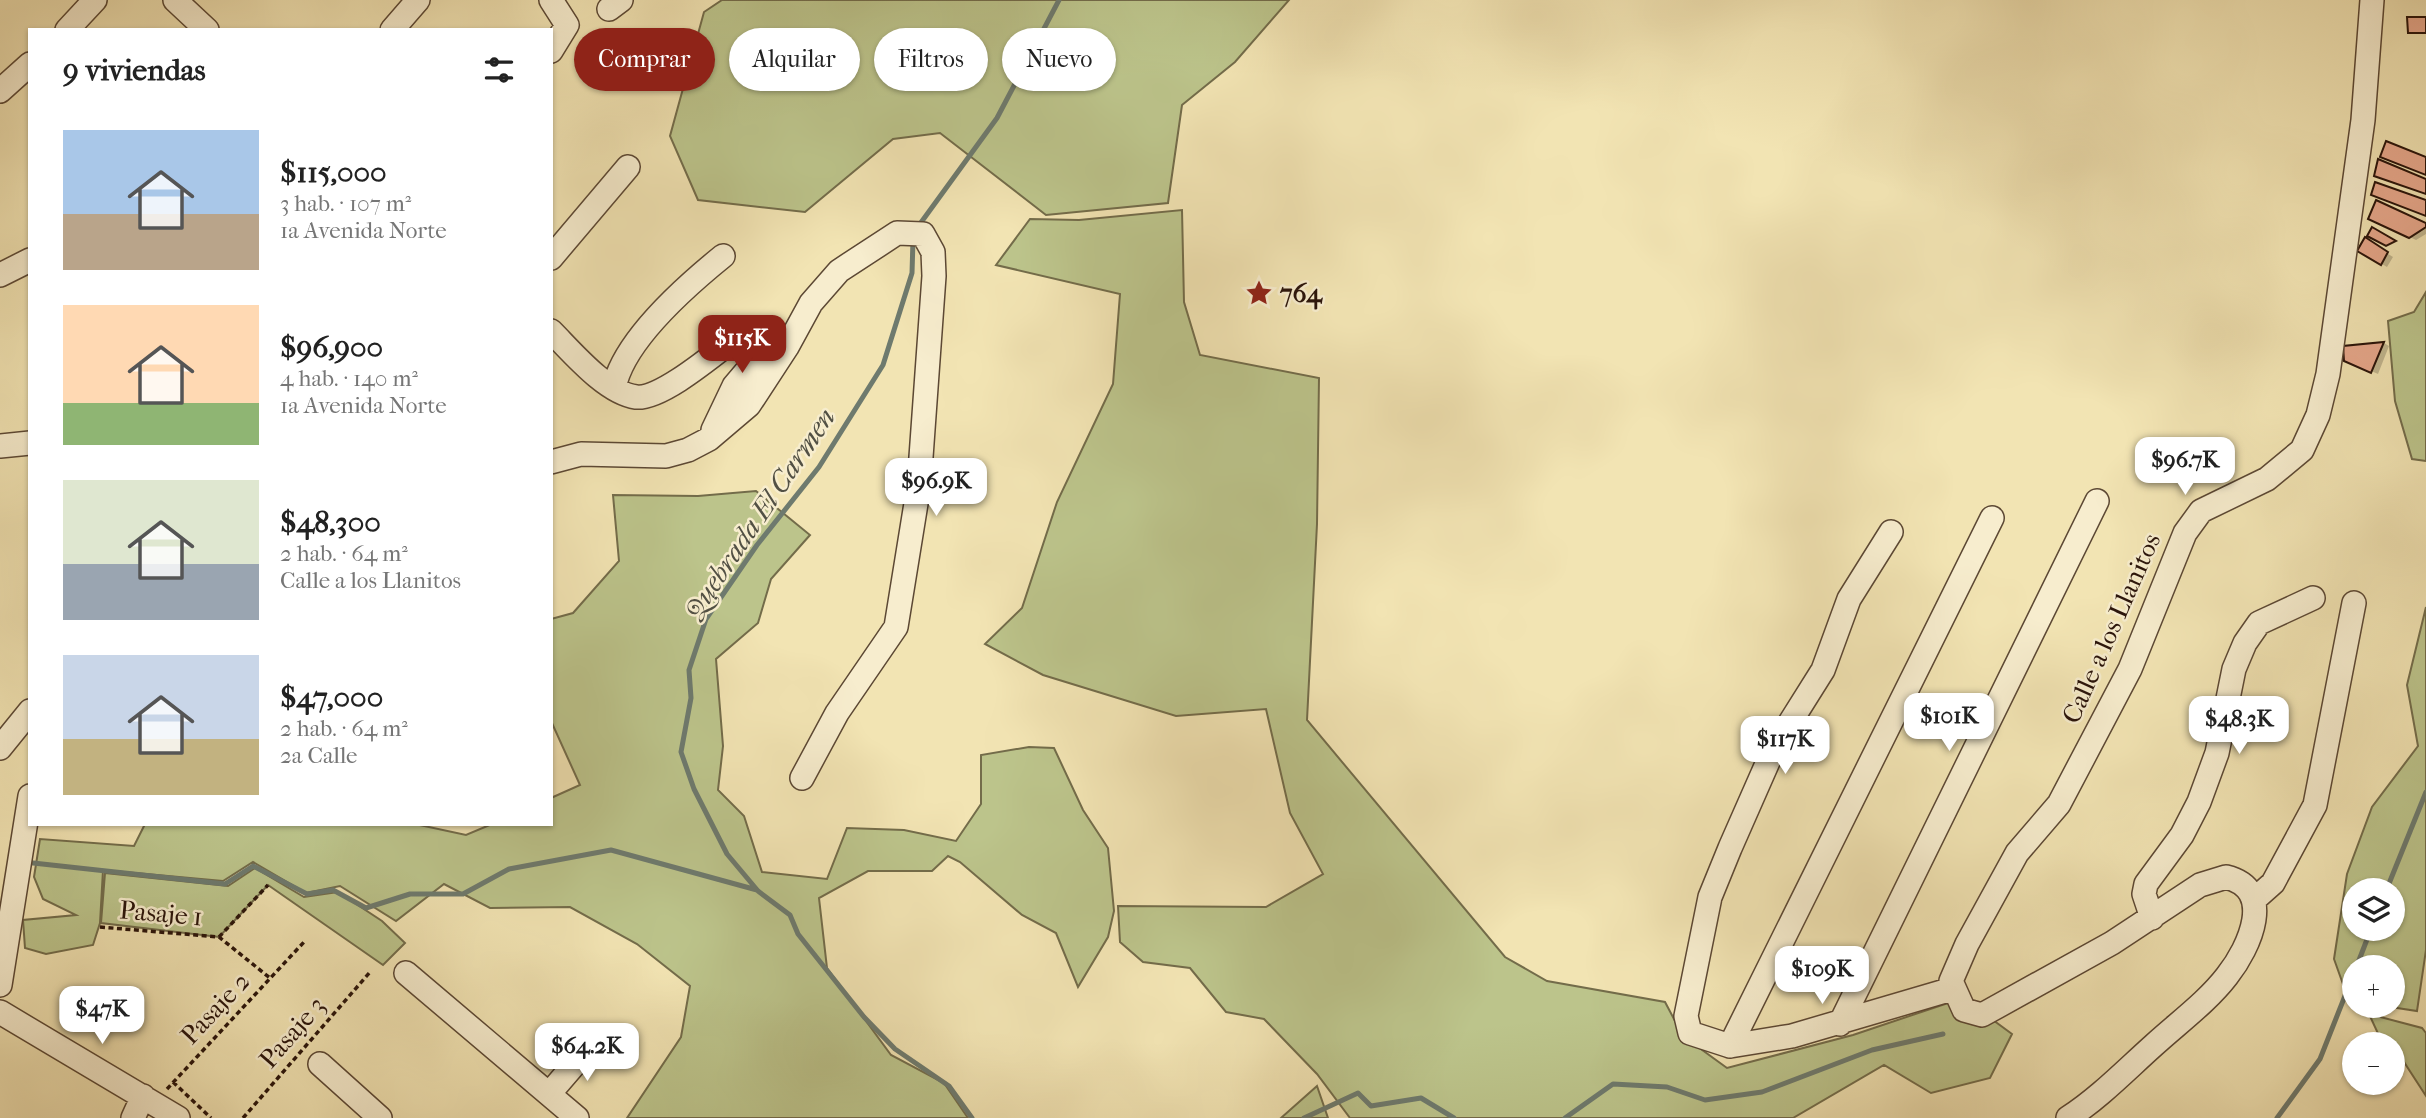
<!DOCTYPE html>
<html lang="es">
<meta charset="utf-8">
<style>
body{margin:0;font-family:"IM FELL French Canon",serif;background:#f2f2f2;color:#222;height:100vh;display:flex;flex-direction:column;font-size:26px;white-space:nowrap}
*{box-sizing:border-box;margin:0}
p{font-size:23px;color:#767676}
.icon{flex:none;width:38px;height:38px;fill:none;stroke:currentColor;stroke-width:2;stroke-linecap:round;stroke-linejoin:round}
.map{position:relative;flex:1;overflow:hidden}
.panel{position:absolute;left:28px;top:28px;width:525px;height:798px;display:flex;flex-direction:column;background:#fff;border-radius:0px;box-shadow:0 2px 5px #0004}
.panel>*{flex:none}
.top-card{position:absolute;left:574px;top:28px;width:665px;height:63px;display:flex;gap:14px}
.controls{position:absolute;left:2342px;top:878px;display:grid;gap:14px}
.controls a{display:grid;place-items:center;width:63px;height:63px;border-radius:50%;background:#fff;box-shadow:0 2px 5px #0004;font-size:35px}
.price{position:absolute;translate:-50% -60px;padding:0 16px;border-radius:14px;background:#fff;color:#222;font-size:23px;line-height:46px;filter:drop-shadow(0 2px 4px #0008)}
.price::after{content:'';position:absolute;left:50%;top:42px;width:21px;height:16px;margin-left:-10px;background:inherit;clip-path:polygon(0 0,100% 0,50% 100%)}
.price.active{background:#8f2418;color:#fff}
ul{padding:0;list-style:none}
li{display:flex;align-items:center;gap:21px;height:175px;padding:0 35px}
li span{display:grid;place-items:center;flex:none;width:196px;height:140px;border-radius:0px;color:#555}
li>.icon{margin-inline-start:auto}
span .icon{width:84px;height:84px;fill:#fffc;stroke-width:1}
li b{font-size:30px}
h2{display:flex;justify-content:space-between;align-items:center;height:84px;padding:0 35px;font-size:30px}
.tag{padding:0 24px;border-radius:32px;background:#fff;box-shadow:0 2px 5px #0004;font-size:24px;line-height:63px}
.tag.active{background:#8f2418;color:#fff}
.map>svg:first-child{display:block}
</style>
<div class="map">
<svg width="2426" height="1118" viewBox="0 0 2426 1118">
<rect width="100%" height="100%" fill="#f2e4b3"/>
<filter id="stains"><feTurbulence type="fractalNoise" baseFrequency=".00286" numOctaves="4"/><feColorMatrix values="0 0 0 0 .2 0 0 0 0 .09 0 0 0 0 .02 0 0 0 .5 -.17"/></filter>
<radialGradient id="worn" r=".72"><stop offset=".6" stop-color="#630" stop-opacity="0"/><stop offset="1" stop-color="#630" stop-opacity=".3"/></radialGradient>
<!-- green -->
<path fill="#bcc48b" stroke="#736c4a" stroke-width="2" fill-rule="evenodd" d="M722 0H1289L1235 62 1182 105 1168 203 1046 215 940 133 893 139 805 212 698 200 670 136 704 12Z
M1182 210 1184 302 1200 355 1319 378 1317 524 1307 720 1505 957 1547 981 1665 1002 1683 1036 1727 1068 1853 1035 1963 998 2012 1034 1990 1078 1931 1093 1884 1065 1793 1118H1350L1317 1074 1264 1019 1226 1012 1190 968 1143 962 1120 942 1118 906 1266 907 1323 874 1290 813 1266 709 1176 716 1043 675 985 644 1022 608 1057 502 1113 384 1120 294 996 265 1030 219 1079 220Z
M2426 292V461L2412 459 2395 401 2388 321 2414 312Z
M756 491 810 535 771 579 758 623 716 659 723 746 718 790 744 816 762 872 827 879 847 828 904 830 956 841 981 804V755L1029 747 1054 748 1083 810 1108 848 1114 911 1108 937 1078 987 1056 933 1022 915 960 862 948 856 932 871H868L819 898 827 968 891 1055 944 1083 968 1118H627L681 1037 690 986 637 944 570 907 490 908 444 884 396 921 340 886 306 893 253 862 223 881 103 870 100 923 93 945 46 954 25 948 23 920 76 915 43 899 34 877 40 839 134 846 145 824H415L466 835 492 824H551V798L580 785 551 721V619L573 613 619 561 613 495 698 496Z
M2426 607V950L2417 1011 2384 1006H2392V968H2354V1002L2349 1001 2334 959 2347 874 2372 807 2418 746 2407 685ZM2354 891H2392V929H2354Z
M255 868 304 897 338 892 382 921 405 943 383 965 268 885 219 937 101 923 105 873 228 886Z
M2369 1014 2422 1028 2426 1033V1096L2402 1059 2392 1050V1045L2381 1040Z
M1317 1086 1328 1118H1281Z"/>
<!-- shadow -->
<path fill="#0003" d="M2376 221 2426 225V234L2416 240Z
M2366 240 2393 257 2387 267 2359 250Z
M2384 343 2389 346 2378 374 2349 361 2344 348Z"/>
<g fill="none" stroke-linecap="round" stroke-linejoin="round">
<!-- stream -->
<path stroke="#6e7a6e" stroke-width="5" d="M917 228 997 118 1059 0
M913 240 912 273 883 365 819 467 757 545 706 619 689 670 691 698 681 752 694 789 727 854 758 891 790 915 798 934 864 1017 895 1049 949 1086 972 1118
M24 862 225 884 253 866 307 894 333 890 366 908 410 894H463L509 869 611 850 757 890
M2386 891 2426 792
M2356 968 2371 929
M1304 1118 1358 1093 1371 1106 1421 1098 1454 1118
M1565 1118 1613 1084 1667 1087 1705 1100 1762 1092 1872 1050 1943 1034
M2277 1118 2320 1059 2354 973"/>
</g>
<!-- building -->
<path fill="#e7a88c" stroke="#2a140a" stroke-width="2" d="M2407 17H2426V33H2408Z
M2386 141 2426 157V175L2380 157Z
M2378 159 2426 179V194L2374 176Z
M2375 182 2426 200V216L2371 195Z
M2376 200 2426 223V227L2409 238 2368 219Z
M2372 227 2396 241 2386 246 2367 236Z
M2365 237 2388 252 2381 265 2357 251Z
M2384 342 2371 373 2344 361 2343 346Z"/>
<g fill="none" stroke-linecap="round" stroke-linejoin="round">
<!-- minor casing -->
<g stroke="#5c4834" stroke-width="26">
<path id="minor" d="M175 0 207 30
M609 9 621 0
M67 30 95 0
M392 30 418 0
M551 51 567 25 551 0
M0 91 30 64
M551 258 628 167
M0 275 30 260
M551 331C572 352 606 393 636 397 662 400 720 349 742 333L752 330 762 337V353L734 386 713 430
M614 388C623 341 686 286 723 256
M0 446 30 443
M551 462 581 454 666 456 688 450 709 439 749 405 787 347 811 303 839 271 897 233 923 234 933 252 934 276 919 485 896 627 837 713 802 778
M1891 532 1849 599 1823 670 1774 748 1730 848 1710 897 1686 1016 1690 1033 1730 1046 1792 1036 1952 989
M0 748 30 711
M2255 899 2273 883 2315 805 2354 603
M2152 918 2144 894 2146 884 2182 835 2199 802 2217 753 2234 669 2245 643 2259 623 2313 598
M406 973 577 1118
M0 985 30 796
M0 1012 178 1118
M1840 1024 2097 501
M1730 1046 1992 518
M320 1064 380 1118
M549 1094 592 1044
M133 1118 143 1096
M2068 1118C2099 1098 2126 1070 2154 1045 2178 1023 2207 1002 2227 976 2250 947 2276 889 2226 877L2200 885 2112 943 1982 1015 1964 1010 1951 981 1967 944 2017 853 2059 804 2130 669 2185 533 2201 511 2267 479 2302 450 2318 415 2328 374 2363 120 2372 0"/>
</g>
<!-- path -->
<path stroke="#2a140a" stroke-width="3.5" stroke-dasharray="5 3.5" stroke-linecap="butt" d="M100 927 219 937 270 978
M219 937 268 885
M173 1082 211 1118
M167 1089 304 942
M243 1118 371 971"/>
<!-- minor -->
<use href="#minor" stroke="#f7edce" stroke-width="23"/>
</g>
<!-- icons -->
<defs>
<g id="sight-bare" transform="scale(2.1)"><path d="M0-6L1.8-2.2L6-1.7L2.9 1.2L3.7 5.4L0 3.3L-3.7 5.4L-2.9 1.2L-6-1.7L-1.8-2.2Z" fill="#8f2418" stroke="#f7edce" stroke-width="2.5" paint-order="stroke"/></g>
</defs>
<g fill-rule="evenodd">
<use href="#sight-bare" x="1259" y="293"/>
</g>
<g text-anchor="middle" stroke-width="5" stroke-linejoin="round" paint-order="stroke">
<!-- poi labels -->
<g font-size="26" font-weight="bold" fill="#2a140a" stroke="#f7edce" text-anchor="start">
<text x="1280" y="302">764</text>
</g>
<!-- street labels -->
<g font-size="26" fill="#2a140a" stroke="#f7edce">
<text transform="translate(2111 628) rotate(-66)" y="9">Calle a los Llanitos</text>
<text transform="translate(161 913) rotate(5)" y="9">Pasaje 1</text>
<text transform="translate(215 1008) rotate(-47)" y="9">Pasaje 2</text>
<text transform="translate(292 1032) rotate(-49)" y="9">Pasaje 3</text>
</g>
<!-- water labels -->
<g font-size="28" font-style="italic" fill="#525044" stroke="#f7edce">
<text transform="translate(759 513) rotate(-56)" y="10">Quebrada El Carmen</text>
</g>
</g>
<rect width="100%" height="100%" filter="url(#stains)"/>
<rect width="100%" height="100%" fill="url(#worn)"/>
</svg>
<div class="controls">
<a><svg class="icon" aria-label="layers" viewBox="0 0 24 24"><path d="M12 4l9 5-9 5-9-5zM3 14l9 5 9-5"/></svg></a>
<a>+</a>
<a>−</a>
</div>
<b class="price active" style="left:742px;top:375px">$115K</b>
<b class="price" style="left:2185px;top:497px">$96.7K</b>
<b class="price" style="left:936px;top:518px">$96.9K</b>
<b class="price" style="left:1949px;top:753px">$101K</b>
<b class="price" style="left:2239px;top:756px">$48.3K</b>
<b class="price" style="left:1785px;top:776px">$117K</b>
<b class="price" style="left:1822px;top:1006px">$109K</b>
<b class="price" style="left:102px;top:1046px">$47K</b>
<b class="price" style="left:587px;top:1083px">$64.2K</b>
<div class="top-card">
<a class="tag active">Comprar</a>
<a class="tag">Alquilar</a>
<a class="tag">Filtros</a>
<a class="tag">Nuevo</a>
</div>
<section class="panel">
<h2>9 viviendas<svg class="icon" aria-label="filters" viewBox="0 0 24 24"><path d="M4 7h16M4 17h16"/><circle cx="9" cy="7" r="2"/><circle cx="15" cy="17" r="2"/></svg></h2>
<ul>
<li><span style="background:linear-gradient(#a9c7e8 60%,#b9a48a 0)"><svg class="icon" aria-label="home" viewBox="0 0 24 24"><path d="M3 11l9-7 9 7M6 9v11h12V9"/></svg></span><div><b>$115,000</b><p>3 hab. · 107 m²</p><p>1a Avenida Norte</p></div></li>
<li><span style="background:linear-gradient(#ffd9b3 70%,#8fb573 0)"><svg class="icon" aria-label="home" viewBox="0 0 24 24"><path d="M3 11l9-7 9 7M6 9v11h12V9"/></svg></span><div><b>$96,900</b><p>4 hab. · 140 m²</p><p>1a Avenida Norte</p></div></li>
<li><span style="background:linear-gradient(#dfe7d0 60%,#9aa5b1 0)"><svg class="icon" aria-label="home" viewBox="0 0 24 24"><path d="M3 11l9-7 9 7M6 9v11h12V9"/></svg></span><div><b>$48,300</b><p>2 hab. · 64 m²</p><p>Calle a los Llanitos</p></div></li>
<li><span style="background:linear-gradient(#c9d6e8 60%,#c2b280 0)"><svg class="icon" aria-label="home" viewBox="0 0 24 24"><path d="M3 11l9-7 9 7M6 9v11h12V9"/></svg></span><div><b>$47,000</b><p>2 hab. · 64 m²</p><p>2a Calle</p></div></li>
</ul>
</section>
</div>
